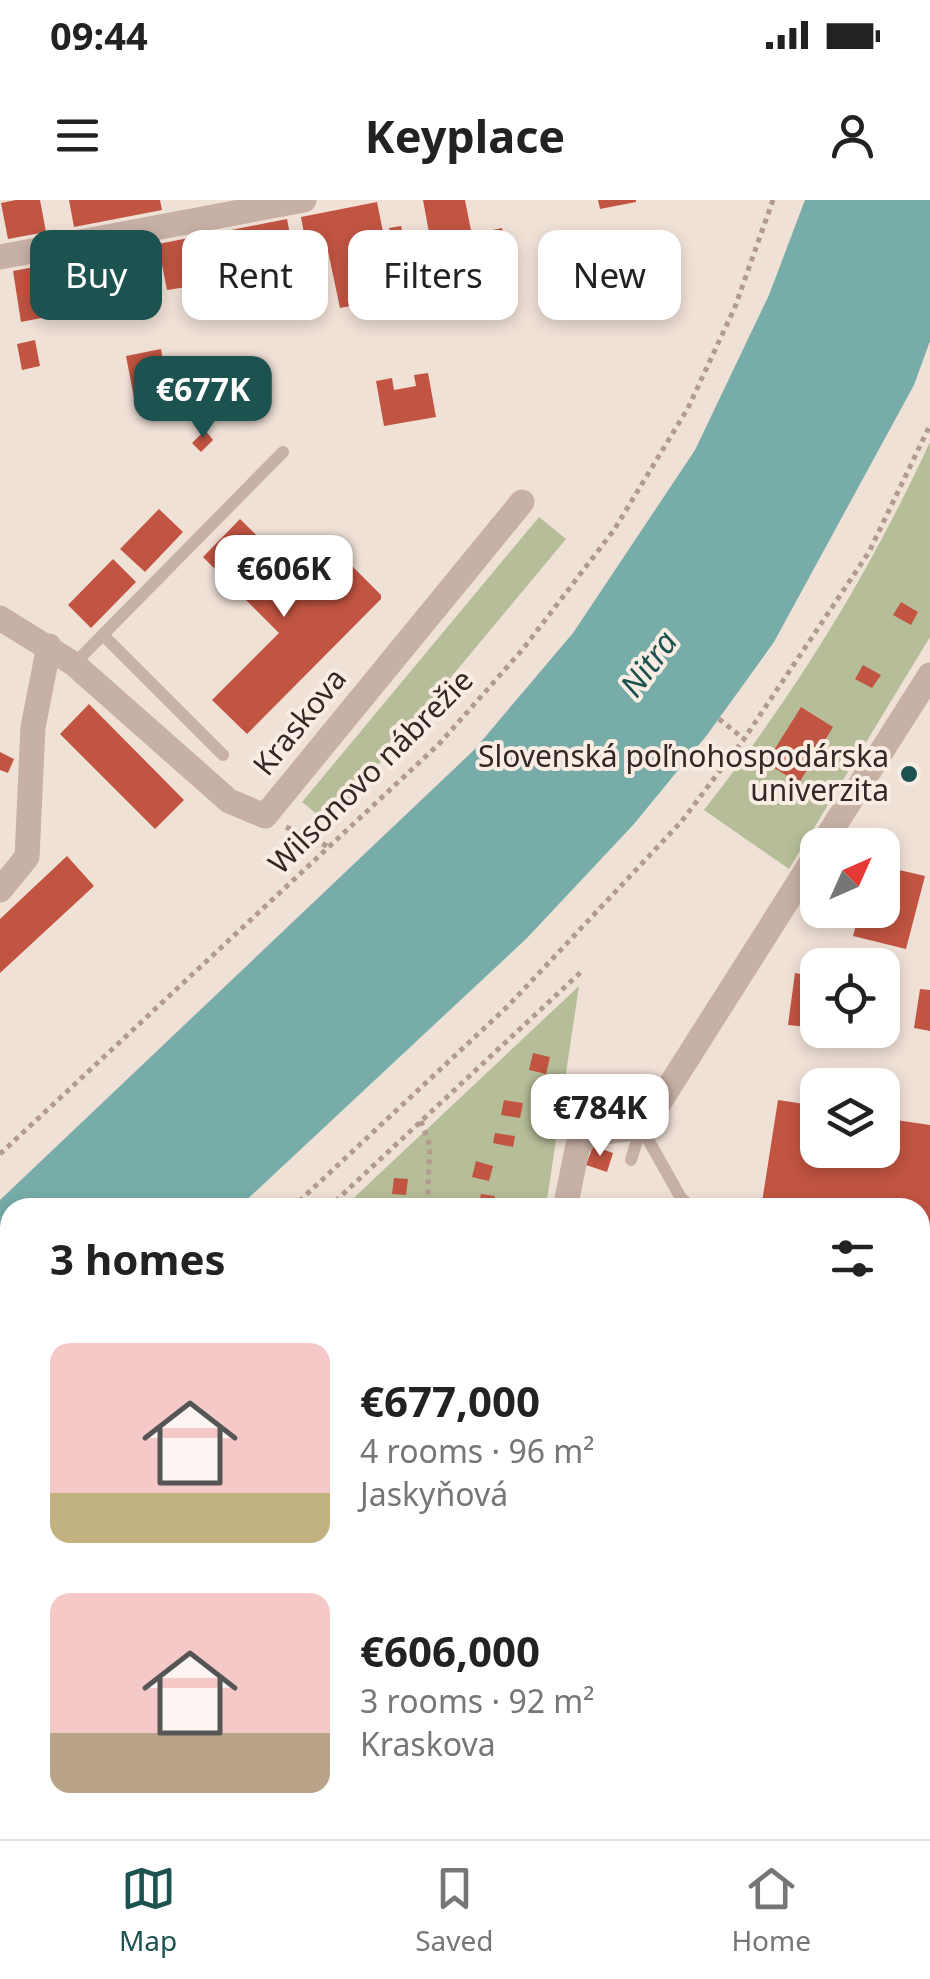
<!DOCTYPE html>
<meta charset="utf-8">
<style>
body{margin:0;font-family:"Noto Sans",sans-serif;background:#f6f6f6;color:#222;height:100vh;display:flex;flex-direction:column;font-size:38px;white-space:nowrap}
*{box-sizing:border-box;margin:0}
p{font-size:32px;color:#767676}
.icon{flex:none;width:55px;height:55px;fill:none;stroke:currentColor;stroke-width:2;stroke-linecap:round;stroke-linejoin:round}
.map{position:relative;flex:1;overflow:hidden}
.details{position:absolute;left:0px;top:998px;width:930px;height:642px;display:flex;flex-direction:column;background:#fff;border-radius:30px 30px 0 0;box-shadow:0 5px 15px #0003}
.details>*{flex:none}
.top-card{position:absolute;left:30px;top:30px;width:870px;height:90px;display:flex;gap:20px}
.needle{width:65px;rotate:45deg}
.controls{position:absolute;left:800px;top:628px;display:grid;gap:20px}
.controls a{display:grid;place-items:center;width:100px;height:100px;border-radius:20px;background:#fff;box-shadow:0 5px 15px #0003;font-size:50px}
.price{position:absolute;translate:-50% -85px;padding:0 22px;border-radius:20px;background:#fff;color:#222;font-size:32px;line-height:65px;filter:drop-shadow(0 2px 5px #0008)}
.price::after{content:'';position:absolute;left:50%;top:60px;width:30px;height:22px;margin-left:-15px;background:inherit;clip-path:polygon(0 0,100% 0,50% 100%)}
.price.active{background:#1c5250;color:#fff}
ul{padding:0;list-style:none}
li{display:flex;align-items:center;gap:30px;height:250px;padding:0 50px}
li span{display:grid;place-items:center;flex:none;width:280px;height:200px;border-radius:20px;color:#555}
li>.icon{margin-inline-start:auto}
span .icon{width:120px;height:120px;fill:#fffc;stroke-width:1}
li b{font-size:42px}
h2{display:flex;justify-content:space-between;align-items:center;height:120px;padding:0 50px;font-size:42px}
.tag{padding:0 35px;border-radius:20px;background:#fff;box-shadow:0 5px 15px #0003;font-size:35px;line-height:90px}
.tag.active{background:#1c5250;color:#fff}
.status{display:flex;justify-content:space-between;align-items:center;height:70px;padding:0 50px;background:#fff;direction:ltr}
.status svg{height:28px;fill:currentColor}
header{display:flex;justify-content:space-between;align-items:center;height:130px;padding:0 50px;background:#fff;font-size:45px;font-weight:700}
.menu{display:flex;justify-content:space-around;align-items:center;height:140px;border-top:2px solid #e0e0e0;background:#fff;font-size:28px;color:#767676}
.menu a{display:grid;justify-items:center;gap:5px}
.menu .active{color:#1c5250}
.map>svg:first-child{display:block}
</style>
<div class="status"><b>09:44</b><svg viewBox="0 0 49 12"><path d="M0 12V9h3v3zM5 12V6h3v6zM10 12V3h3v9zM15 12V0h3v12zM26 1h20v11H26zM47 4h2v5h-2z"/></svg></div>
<header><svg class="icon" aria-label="menu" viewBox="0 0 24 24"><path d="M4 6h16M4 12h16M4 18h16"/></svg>Keyplace<svg class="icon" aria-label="person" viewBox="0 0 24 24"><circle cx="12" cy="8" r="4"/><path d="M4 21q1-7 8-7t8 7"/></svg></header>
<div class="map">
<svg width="930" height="1639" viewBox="0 0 930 1639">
<rect width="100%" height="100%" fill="#f0e1d7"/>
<!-- green -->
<path fill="#b5be98" d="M930 242V437L789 669 704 610C795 494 868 376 930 242Z
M539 317 566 339 329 624 302 602Z
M579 786 546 1007H344Z
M10 1322V1621L0 1620V1332Z
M80 1630H452L450 1639H154Z"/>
<!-- water -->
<path fill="#77aca8" d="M805 0H930V141L914 185 774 442 707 535 634 624 527 738 239 1007 10 1008V1219L0 1228V1000L474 550 573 433 695 250 769 95Z"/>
<!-- building -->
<path fill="#c25442" d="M16 0H40L46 32 8 39 1 3Z
M69 0H160L162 10 74 27Z
M423 0H465L474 46 433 54Z
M598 0H636V2L600 9Z
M377 2 385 42 363 46 374 88 359 91 361 104 340 108 328 51 308 55 301 17Z
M287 19 300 86 284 89 280 74 258 78 265 112 252 115 244 76 215 81 206 35Z
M401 26 406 49 394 51 389 28Z
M502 28 507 56 493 59 488 31Z
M199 36 212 115 206 117 205 112 191 115 189 99 195 97 193 86 167 90 158 44Z
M93 56 98 87 89 89 90 93 59 99 62 114 21 122 13 71Z
M35 140 40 166 22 170 17 144Z
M161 149 169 197 135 203 126 156Z
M428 173 436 217 384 226 376 181 392 178 394 190 416 186 414 175Z
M205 230 213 240 201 252 192 243Z
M159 309 183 332 145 372 120 349Z
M240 319 298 376 303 369 316 381 334 362 342 370 351 365 381 395V399L247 534 212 500 279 433 203 357Z
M113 359 136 382 91 428 68 405Z
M901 402 918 412 911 425 893 415Z
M863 465 881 475 872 488 855 479Z
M89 504 184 600 155 629 60 534Z
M801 507 833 527 799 583 766 563Z
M0 552 14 559 8 573 0 570Z
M67 656 94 686 0 773V719Z
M882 666 925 676 906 749 853 736 860 710H882Z
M795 773 815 777 808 827 788 825Z
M920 789 930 790V831L914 828Z
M533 853 550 857 546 874 529 870Z
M504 900 523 903 520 918 501 915Z
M778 900 818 906V950H882V918L930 925V1027L920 1026V1008H801L762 1002Z
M495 933 515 936 513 947 493 943Z
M593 946 613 953 607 972 586 965Z
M476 961 493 966 489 981 472 977Z
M394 978 408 979 406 995 392 994Z
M481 994 495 996 493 1008H478Z
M925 1313 930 1314V1384L920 1382V1339Z
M684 1630H713L712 1638 684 1635Z"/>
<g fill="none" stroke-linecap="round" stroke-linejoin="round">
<!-- path -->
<path stroke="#b39a8e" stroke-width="5" stroke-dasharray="5 5" stroke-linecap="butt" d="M719 519 744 539
M286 627 329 647
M421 921 430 946 427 1008
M0 954 439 544 523 449 614 330 688 208 735 107 773 0
M292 1008 508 806 681 622 744 539 869 352 930 225
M328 1008 582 771
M0 1280 10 1271
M0 1314 10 1305
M0 1352 10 1353
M0 1638 5 1639
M101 1639 103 1630
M334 1639 336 1630"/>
<!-- lane -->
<path stroke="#c7b0a4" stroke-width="12" d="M103 435 223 555
M74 464 283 252
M631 960 641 927 681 998 693 1008
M920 1052 930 1053"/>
<!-- street -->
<path stroke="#c7b0a4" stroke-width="25" d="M0 57 304 0
M0 418 74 464 229 601 265 616 522 302
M822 645 930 475
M0 690 27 657 33 527 49 446
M565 1008 578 945 590 934 641 927 659 903 818 652
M465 1639 466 1630"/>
</g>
<!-- markers -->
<circle fill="#1c5250" stroke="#f8ece3" stroke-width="4" cx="909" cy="574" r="10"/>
<g text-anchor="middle" stroke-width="8" stroke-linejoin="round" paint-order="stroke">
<!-- street labels -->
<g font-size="30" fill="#322825" stroke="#f8ece3">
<text transform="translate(300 522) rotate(-51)" y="10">Kraskova</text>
<text transform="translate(371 572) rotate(-45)" y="10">Wilsonovo nábrežie</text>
</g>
<!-- poi labels -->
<g font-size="30" fill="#322825" stroke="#f8ece3" text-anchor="end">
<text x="889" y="567">Slovenská poľnohospodárska<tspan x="889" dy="34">univerzita</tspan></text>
</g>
<!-- water labels -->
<g font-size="32" font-style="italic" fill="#1c5250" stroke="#f8ece3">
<text transform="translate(649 464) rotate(-54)" y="11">Nitra</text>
</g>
</g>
</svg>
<div class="controls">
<a><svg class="needle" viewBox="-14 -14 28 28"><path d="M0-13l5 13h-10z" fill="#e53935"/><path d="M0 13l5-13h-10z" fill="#767676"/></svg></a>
<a><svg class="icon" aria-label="locate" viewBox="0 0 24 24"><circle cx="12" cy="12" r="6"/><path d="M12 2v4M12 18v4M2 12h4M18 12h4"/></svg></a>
<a><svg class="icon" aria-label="layers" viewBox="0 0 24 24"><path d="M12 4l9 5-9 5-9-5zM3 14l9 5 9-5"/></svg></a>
</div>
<b class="price active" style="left:203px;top:241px">€677K</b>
<b class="price" style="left:284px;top:420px">€606K</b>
<b class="price" style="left:600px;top:959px">€784K</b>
<div class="top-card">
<a class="tag active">Buy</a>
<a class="tag">Rent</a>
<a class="tag">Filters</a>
<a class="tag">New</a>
</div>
<section class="details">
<h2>3 homes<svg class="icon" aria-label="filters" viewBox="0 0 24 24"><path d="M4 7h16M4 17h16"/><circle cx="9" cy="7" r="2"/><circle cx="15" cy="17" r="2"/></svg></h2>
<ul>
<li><span style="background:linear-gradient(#f6c9c9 75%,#c2b280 0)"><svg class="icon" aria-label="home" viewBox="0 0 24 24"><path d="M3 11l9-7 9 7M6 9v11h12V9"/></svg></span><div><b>€677,000</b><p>4 rooms · 96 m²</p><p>Jaskyňová</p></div></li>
<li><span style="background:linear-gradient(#f6c9c9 70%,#b9a48a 0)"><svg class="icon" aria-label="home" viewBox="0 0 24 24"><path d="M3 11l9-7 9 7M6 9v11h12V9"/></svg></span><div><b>€606,000</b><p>3 rooms · 92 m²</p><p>Kraskova</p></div></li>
</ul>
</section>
</div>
<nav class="menu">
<a class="active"><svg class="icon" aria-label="map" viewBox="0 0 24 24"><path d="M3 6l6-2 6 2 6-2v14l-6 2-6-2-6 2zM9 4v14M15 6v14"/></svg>Map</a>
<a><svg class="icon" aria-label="saved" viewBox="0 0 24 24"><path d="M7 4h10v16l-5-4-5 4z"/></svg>Saved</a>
<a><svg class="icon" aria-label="home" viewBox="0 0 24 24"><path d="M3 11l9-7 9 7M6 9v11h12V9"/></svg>Home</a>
</nav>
